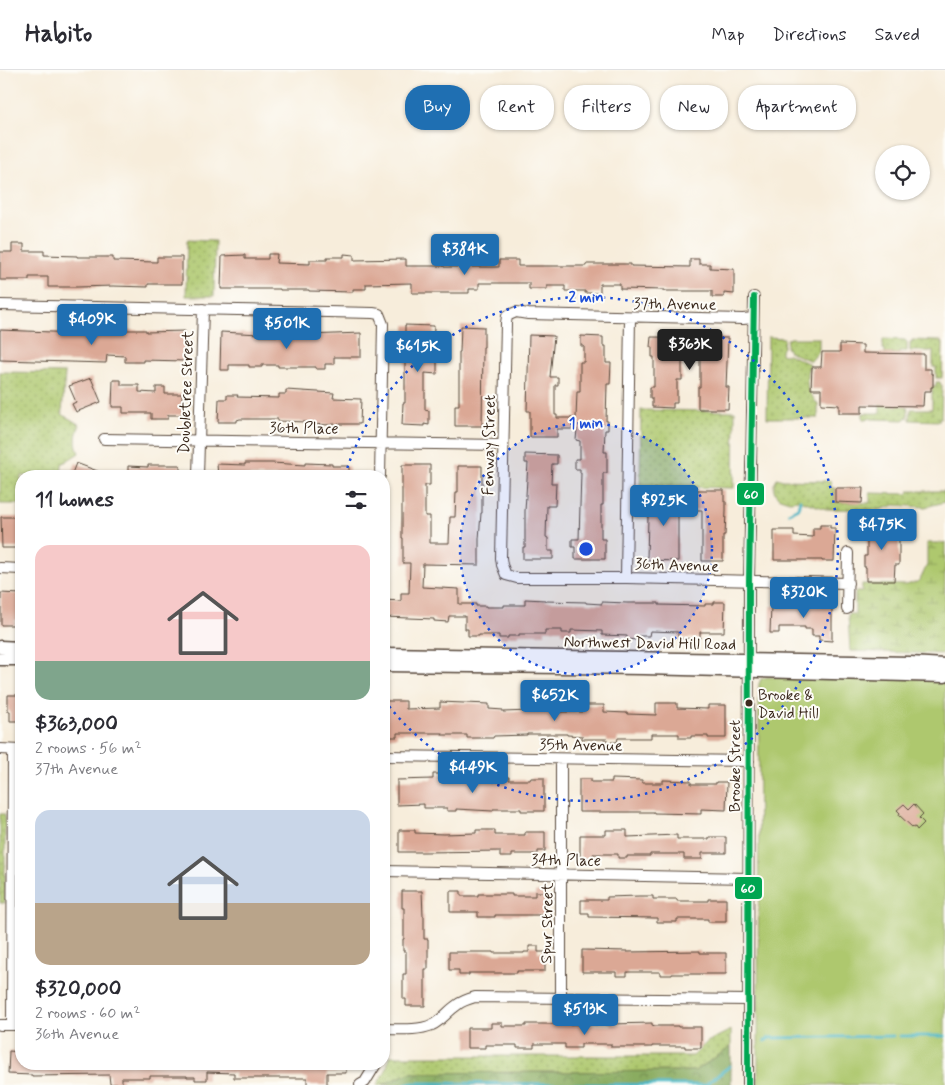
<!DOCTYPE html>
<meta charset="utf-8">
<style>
body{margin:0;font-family:Mynerve,sans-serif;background:#f7f7f7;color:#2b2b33;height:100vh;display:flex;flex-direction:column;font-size:19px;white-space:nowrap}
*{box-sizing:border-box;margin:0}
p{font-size:16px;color:#7c7c81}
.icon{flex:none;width:28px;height:28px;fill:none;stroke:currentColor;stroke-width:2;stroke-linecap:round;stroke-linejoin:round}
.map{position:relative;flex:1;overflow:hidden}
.details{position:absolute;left:15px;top:400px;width:375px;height:600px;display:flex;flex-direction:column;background:#fff;border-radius:20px;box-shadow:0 1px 4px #0004}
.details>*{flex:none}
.banner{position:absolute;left:405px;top:15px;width:465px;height:45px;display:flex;gap:10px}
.controls{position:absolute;left:875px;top:75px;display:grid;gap:10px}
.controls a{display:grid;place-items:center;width:55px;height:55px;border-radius:50%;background:#fff;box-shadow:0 1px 4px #0004;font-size:25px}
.price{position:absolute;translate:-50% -42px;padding:0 11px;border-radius:5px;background:#1f6fb2;color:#fff;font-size:16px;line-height:32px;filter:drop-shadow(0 1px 2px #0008)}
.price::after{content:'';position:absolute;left:50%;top:30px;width:15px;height:11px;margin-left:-8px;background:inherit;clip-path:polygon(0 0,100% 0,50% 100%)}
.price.selected{background:#222;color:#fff}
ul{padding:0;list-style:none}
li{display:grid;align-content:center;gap:10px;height:265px;padding:0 20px}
li span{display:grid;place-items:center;height:155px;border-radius:15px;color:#555}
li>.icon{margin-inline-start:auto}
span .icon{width:90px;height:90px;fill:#fffc;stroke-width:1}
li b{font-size:21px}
h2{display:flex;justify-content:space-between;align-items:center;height:60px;padding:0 20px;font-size:21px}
.pill{padding:0 18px;border-radius:20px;background:#fff;box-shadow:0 1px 4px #0004;font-size:18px;line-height:45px}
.pill.selected{background:#1f6fb2;color:#fff}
header{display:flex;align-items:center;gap:30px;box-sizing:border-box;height:70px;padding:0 25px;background:#fff;border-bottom:1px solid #e1e1e2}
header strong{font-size:24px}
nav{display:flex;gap:28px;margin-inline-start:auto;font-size:18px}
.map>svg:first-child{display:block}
</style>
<header>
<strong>Habito</strong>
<nav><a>Map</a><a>Directions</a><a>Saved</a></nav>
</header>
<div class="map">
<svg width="945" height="1015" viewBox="0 0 945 1015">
<defs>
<pattern id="green-dots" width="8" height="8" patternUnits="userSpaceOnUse" patternTransform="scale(1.25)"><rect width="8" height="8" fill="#aec86e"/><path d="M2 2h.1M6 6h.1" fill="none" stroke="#8fa35a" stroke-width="1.8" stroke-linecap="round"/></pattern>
<pattern id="forest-crowns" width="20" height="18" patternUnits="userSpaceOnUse" patternTransform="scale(1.25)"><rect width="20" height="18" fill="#8aac61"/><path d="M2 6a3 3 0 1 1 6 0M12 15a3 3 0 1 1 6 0" fill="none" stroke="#728c4f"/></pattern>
<pattern id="wetland-marsh" width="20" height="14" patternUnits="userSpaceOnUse" patternTransform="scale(1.25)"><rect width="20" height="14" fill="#aec86e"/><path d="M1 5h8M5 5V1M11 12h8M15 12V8" fill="none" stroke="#8fa35a"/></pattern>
</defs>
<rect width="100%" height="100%" fill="#fdfcf7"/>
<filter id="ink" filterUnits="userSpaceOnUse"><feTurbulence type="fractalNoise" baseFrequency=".02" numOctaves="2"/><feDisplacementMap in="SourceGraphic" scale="10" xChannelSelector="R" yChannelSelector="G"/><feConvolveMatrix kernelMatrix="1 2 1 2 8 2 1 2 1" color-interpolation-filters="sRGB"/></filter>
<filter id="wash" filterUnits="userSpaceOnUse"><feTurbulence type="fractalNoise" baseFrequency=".0096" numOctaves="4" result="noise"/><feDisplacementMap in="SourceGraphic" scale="20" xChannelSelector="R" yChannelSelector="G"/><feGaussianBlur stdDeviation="1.12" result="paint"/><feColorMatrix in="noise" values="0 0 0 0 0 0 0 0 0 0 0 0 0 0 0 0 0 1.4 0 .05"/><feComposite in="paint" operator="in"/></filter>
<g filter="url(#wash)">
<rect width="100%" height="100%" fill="#f7eddb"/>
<!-- green -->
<path fill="url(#green-dots)" stroke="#747946" d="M187 170 215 171 214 226H186Z
M768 267 784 268 783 277 781 280V284L784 285 788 284 810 294 807 303V312L808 320 818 335V348H767Z
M790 268H819V281L811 291 789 282 786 277 787 269H789Z
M883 269 905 270 907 272V281H900L898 284H885V279H883Z
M912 270 941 271V272L943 273 942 308H936V297H933V281H910V272H912Z
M0 302 65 303 62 344 80 355C75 365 75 373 79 383L62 394 61 406H21V434H0Z
M936 312H940L941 315 942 316 941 348H939V351L910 350 911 339H932V317L936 316Z
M880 335 907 336V338L908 339V348L906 347 904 350 871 349 870 348 868 349H863V343H880Z
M641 340 735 341 734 418 640 416Z
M777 408 783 410 831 411V418H835V432L870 433V423L908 424 909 421H945V432L925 437 895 435 879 440 826 439 799 430 789 431 780 428 776 425 774 420V414Z
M0 744H5V833H0Z
M731 960V977L695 1001 409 1003 382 1015H377L386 1000 390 986H693L707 972Z"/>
<!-- forest -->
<path fill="url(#forest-crowns)" stroke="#626b40" d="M731 977V1015H382L409 1003 695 1001Z"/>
<!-- wetland -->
<path fill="url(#wetland-marsh)" stroke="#747946" d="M945 472V584L850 581 848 544H855V522H862V514L906 515 917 512 921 508 927 495V473H943Z"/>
<!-- pitch -->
<path fill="#aec86e" stroke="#747946" d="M767 607 945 609V1015H758L759 614 761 609Z"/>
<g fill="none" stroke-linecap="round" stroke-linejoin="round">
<!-- stream -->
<path stroke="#48b5c4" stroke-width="3" d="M789 443 798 438 800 430
M900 966H945
M765 971 769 968 893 966
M405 1015 413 1013 705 1015 730 996"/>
</g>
<g id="blocks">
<!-- building -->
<path fill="#dba895" d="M12 174H24V181H44V185L77 186V187H113V191L157 192V187H182V214H148V217L113 216 77 217H48V207H29V210H0V182H12Z
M268 184H277L276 193 310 194V190H327V187H344V184L354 185V190L406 189V196H444V197H499V190H518V196H586V194H631V196L690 197V189H699V194H710V198L734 199V224L724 223V227H712V221H664V220L620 219V214H600V223H585V221H565V216H547V219H529V213H479V219H469V223H412V213L366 214V219H353V222L309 221V220H280V219H221L222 186 245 185V189H268Z
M405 255 434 256 433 283H437V304L425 303V340L429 341V355L424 354V356L402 355 403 333H405Z
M461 256 484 257V277H483L482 356H455V335H459V282H460Z
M0 260 77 263 78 260 114 261V260H146V262L185 261 186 291 143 290V292H125V286L107 285 106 293 0 290Z
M221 262 260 264V266H278V264L308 265 361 263V287H334V294H325V299H316V297H278V295H262V297H249V295H229V300H220Z
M529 265 554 266 550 307H558V315H555V345H557V348H576L577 322H580V292H584V276H581V266L603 267V276H606V293H611L610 314H607L606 351H608V360H605L604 382H607V403H603V435H601V469H605V489H575V477H572V469H579L581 403H580V399H575V389H580V371L576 370 577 359H557V367H530V341H527Z
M651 267 728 268 726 317H729L728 339H698V317H700V279H682V310H677V333H673V338L652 337V328H650V317H654V287H652V277H650Z
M840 274 863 275V283L924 284V299H931V304H933V317H931V321H924L923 336 862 335V343H839V335L821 334V319H811L812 297H821L822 282H840Z
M91 308 101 332 76 342 72 334 76 332 69 316Z
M113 310H121V315H139V322L156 323V317H165V324H182V345H168V349H151V343H123V337H112Z
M286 320 334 323 333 328 361 329 360 354H332V355L307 354V352L278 351V349H240L237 350V352H218L219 329H227V325H238L237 327 279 328V324H286Z
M525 384 557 385V394H552L551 413H556L555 436H547L546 467 548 468V481H553V489H523V477H525V441L528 393H525Z
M76 393 108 405V406H71Z
M245 393H272L305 395V393L332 394V396H349V406H218L217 394 245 395Z
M148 395H180V406H128V396L148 397Z
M402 395H430V415H425V446H430V473H449L450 447H455L456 422H458V396H482V443H481L479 469V495L423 494 422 517 459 519V534H476V536H486V537H504V535H525V529L545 530V531L586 532V533L602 534V532L627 533H659V535L705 536V534H714V532H725L724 562H700V568L678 569V562L650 561 649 566H637L636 570 627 569V566L602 565V561L571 560V563H562V560H545V564H519V566H508V568H499V565H479V566H468V559H465V546H449L448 552 434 551V549L384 547V530L401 531V523H409L410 493H403V468H402Z
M835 418H863L862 433 835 432Z
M654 419H678V491L647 490 648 446H654Z
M694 420H724V432H726V441L725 465H723V491H702V440H693Z
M1 447H21V478H2Z
M867 452 899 453V495H895L894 511H866V497H864V486H867Z
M820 455H830V458H835L834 491H822V490H774V460H794V466L813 467V458H820Z
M1 523 21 524V550H15V555H1Z
M822 535H832V571L819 570V566H812V559H805V557H779V563H770L771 536H822Z
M8 625H21L20 651H10V641H8Z
M386 631H406V639L440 638V632L489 634V639L503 640V642L530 641V635H551V642H582V635H604V642L627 643V644L656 645V633H677V638L708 639V635H726V668H708V666H691V668H679V664H651V668H618L617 672H607V669H582V666L567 665V664H527V665L494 666 493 668H467V665H442L443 663H397V667H386Z
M433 704H446V708H459V710H481V706H494V707H509V710H530L531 708H544V741H521V739H493V741L456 739V741H447V738H424V734L397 735V710L433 709Z
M579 709H591V712H612V709L642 710V713H663V710L691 711V714H716V712H727L726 740 701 739V744L654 743V742H579Z
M904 734 909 739 914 734 923 744 919 748 924 753 917 760 915 757 913 758 899 745 900 743 897 740Z
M399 760H415V763L444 764 476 763V760H495V765H525V762H545V781H538V784H512V787H500V781L424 782H399Z
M606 760H627V767L677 765V769H709V767H726V783H702V789H684V784H650V786H627V788H618V784H593V788H580V765H606Z
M402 821H422L423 846H424V869H428V899H425V936H406V929H403V904H406V881H403V869H404V838H402Z
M450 821H461V826H478V824H512V826H535V822H546V845H495V847H478V842H450Z
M639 826H653V829H677V831H708V829H726V852H708V849H677V852H657V848L589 847V843H581V830H607V827Z
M529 876H538V882H545V901H517V903H469V905H459V900H449V882H493V883H524V882H529Z
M582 880 627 881V882L700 881V883H726V904H672V905H660V902H627V906H616V902H582Z
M491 953H502V956H526V954H542L611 955V954L652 953V955L655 956H678V957H701V978H685V976H652V977H611V974H581V978H565V974H534V978H517V975H485V978H467V958H491Z
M9 981 21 982V994H346V1003H327V1015H307V1008H234V1003L207 1002V1010H195V1007H187V1006H150V1008H122V1014H110L109 1005 32 1006V1005L8 1004Z"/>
</g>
</g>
<g filter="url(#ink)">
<use href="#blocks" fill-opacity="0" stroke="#57473a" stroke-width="1"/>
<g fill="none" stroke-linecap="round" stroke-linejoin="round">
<!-- minor casing -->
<g stroke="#57473a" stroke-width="12">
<path id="minor" d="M0 235 373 243 379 244 383 254 380 406
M753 248 743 249 528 244 516 242 507 246 506 253 501 488 502 495 506 505 517 508H626L848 513
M104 369 503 375
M198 406 203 239
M0 498 21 499
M626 508 630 247
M847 539 848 483
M0 679 21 680
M384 686 749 691
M384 801 748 808
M561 928V689
M0 955H21
M12 955 13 680
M384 959C399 959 417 961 432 955 441 951 448 941 457 935 462 931 468 929 475 927L748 930
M360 1015 365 1012 376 994
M748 1015 749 511 754 227"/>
</g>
<!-- tertiary casing -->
<g stroke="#57473a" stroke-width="15">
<path id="tertiary" d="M0 577 21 578
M384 584 910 593 945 595
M0 589H21
M384 595 644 598 945 606"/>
</g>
<!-- minor -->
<use href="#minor" stroke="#fff" stroke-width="10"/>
<!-- tertiary -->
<use href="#tertiary" stroke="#fff" stroke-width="12"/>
<!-- bus-1 casing -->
<g stroke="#fdfcf7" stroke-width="10">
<path id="bus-1" d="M748 1015 749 511 754 227"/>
</g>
<!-- bus-1 -->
<use href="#bus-1" stroke="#00a651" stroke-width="6"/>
</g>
</g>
<!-- distance rings -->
<circle cx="586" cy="479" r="126" fill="#1d4ed8" fill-opacity=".12"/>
<g fill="none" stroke="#1d4ed8" stroke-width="2.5" stroke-dasharray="2.5 5">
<circle cx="586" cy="479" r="126"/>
<path d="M345 405A252 252 0 1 1 385 631"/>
</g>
<!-- markers -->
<circle fill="#3b2a1e" stroke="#fdfcf7" stroke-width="2" cx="749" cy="633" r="4.5"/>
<g text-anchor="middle" stroke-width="4" stroke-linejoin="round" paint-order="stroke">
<!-- bus labels -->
<g font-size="15" fill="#3b2a1e" stroke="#fdfcf7" text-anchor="start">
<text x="758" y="630">Brooke &amp;<tspan x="758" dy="18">David Hill</tspan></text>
</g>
<!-- street labels -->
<g font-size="16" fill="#3b2a1e" stroke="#fdfcf7">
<text transform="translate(675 233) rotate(1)" y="6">37th Avenue</text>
<text transform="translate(185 322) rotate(-88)" y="6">Doubletree Street</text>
<text transform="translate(304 357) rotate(1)" y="6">36th Place</text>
<text transform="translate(488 375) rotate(-89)" y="6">Fenway Street</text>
<text transform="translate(677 494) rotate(2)" y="6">36th Avenue</text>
<text transform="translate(650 572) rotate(1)" y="6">Northwest David Hill Road</text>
<text transform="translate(581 674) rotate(1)" y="6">35th Avenue</text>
<text transform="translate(734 696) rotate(-90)" y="6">Brooke Street</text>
<text transform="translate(566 789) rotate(1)" y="6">34th Place</text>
<text transform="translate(546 853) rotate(-89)" y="6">Spur Street</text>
</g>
</g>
<circle cx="586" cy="479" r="8" fill="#1d4ed8" stroke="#fdfcf7" stroke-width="2.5"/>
<g font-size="15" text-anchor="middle" font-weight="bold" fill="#1d4ed8" stroke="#fdfcf7" stroke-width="4" stroke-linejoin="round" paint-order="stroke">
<text x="586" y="232">2 min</text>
<text x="586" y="358">1 min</text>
</g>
<g stroke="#fdfcf7" stroke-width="2">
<rect x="736" y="412" width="29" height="24" rx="5" fill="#00a651"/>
<rect x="734" y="806" width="29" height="24" rx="5" fill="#00a651"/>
</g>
<g font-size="14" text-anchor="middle" font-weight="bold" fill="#fff">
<text x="751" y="429">60</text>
<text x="748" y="823">60</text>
</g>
</svg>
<div class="controls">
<a><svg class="icon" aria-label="locate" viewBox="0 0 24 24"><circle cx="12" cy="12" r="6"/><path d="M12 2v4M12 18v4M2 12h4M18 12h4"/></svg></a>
</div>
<b class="price" style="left:465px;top:206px">$384K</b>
<b class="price" style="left:92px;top:276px">$409K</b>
<b class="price" style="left:287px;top:280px">$501K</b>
<b class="price selected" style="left:690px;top:301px">$363K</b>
<b class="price" style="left:418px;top:303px">$615K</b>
<b class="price" style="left:664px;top:457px">$925K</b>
<b class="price" style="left:882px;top:481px">$475K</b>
<b class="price" style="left:804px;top:549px">$320K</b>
<b class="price" style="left:555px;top:652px">$652K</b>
<b class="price" style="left:473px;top:724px">$449K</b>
<b class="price" style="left:585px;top:966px">$513K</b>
<div class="banner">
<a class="pill selected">Buy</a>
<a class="pill">Rent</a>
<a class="pill">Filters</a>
<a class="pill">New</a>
<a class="pill">Apartment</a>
</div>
<section class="details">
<h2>11 homes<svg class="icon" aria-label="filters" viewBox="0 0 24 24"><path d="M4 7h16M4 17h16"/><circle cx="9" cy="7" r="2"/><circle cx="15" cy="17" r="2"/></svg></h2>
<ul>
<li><span style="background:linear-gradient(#f6c9c9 75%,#7fa58c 0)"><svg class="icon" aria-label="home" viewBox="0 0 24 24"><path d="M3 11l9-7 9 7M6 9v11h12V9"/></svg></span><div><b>$363,000</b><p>2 rooms · 56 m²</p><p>37th Avenue</p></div></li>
<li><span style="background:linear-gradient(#c9d6e8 60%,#b9a48a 0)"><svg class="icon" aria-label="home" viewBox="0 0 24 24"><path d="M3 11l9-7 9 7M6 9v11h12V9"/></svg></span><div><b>$320,000</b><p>2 rooms · 60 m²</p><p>36th Avenue</p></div></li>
</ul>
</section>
</div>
